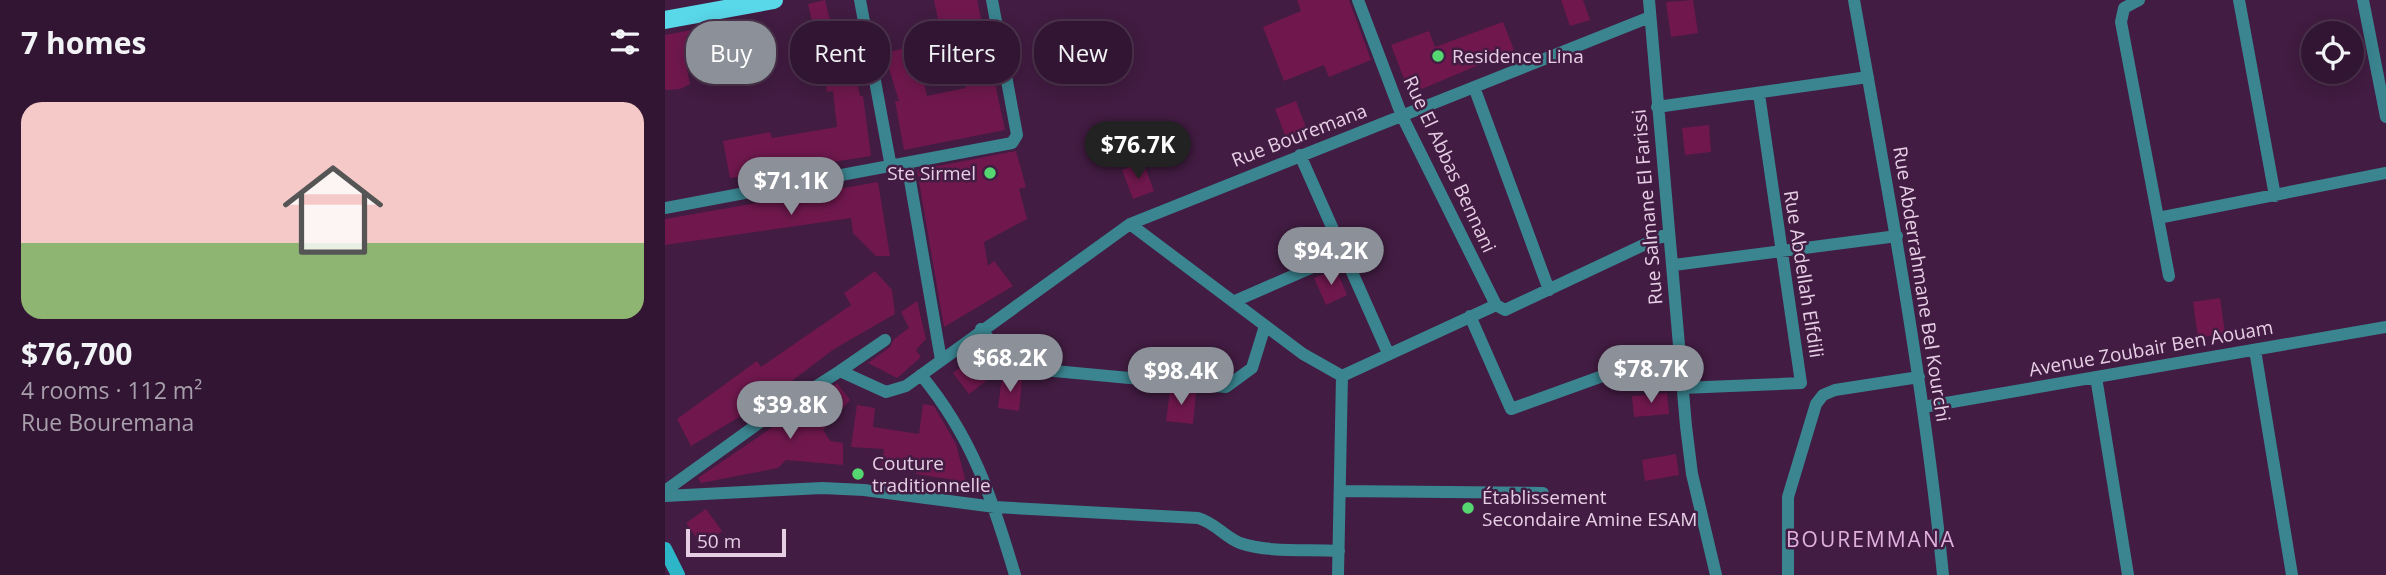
<!DOCTYPE html>
<meta charset="utf-8">
<style>
body{margin:0;font-family:"Open Sans",sans-serif;background:#3d223e;color:#f1f3f6;height:100vh;display:flex;flex-direction:column;font-size:26px;white-space:nowrap}
*{box-sizing:border-box;margin:0}
p{font-size:23px;color:#a89fac}
.icon{flex:none;width:38px;height:38px;fill:none;stroke:currentColor;stroke-width:2;stroke-linecap:round;stroke-linejoin:round}
.map{position:relative;flex:1;overflow:hidden}
.sheet{display:flex;flex-direction:column;background:#321532;width:665px}
.sheet>*{flex:none}
.top-card{position:absolute;left:21px;top:21px;width:665px;height:63px;display:flex;gap:14px}
.buttons{position:absolute;left:1636px;top:21px;display:grid;gap:14px}
.buttons a{display:grid;place-items:center;width:63px;height:63px;border-radius:50%;background:#321532;box-shadow:0 4px 18px #0003,0 0 0 2px #4d344d;font-size:35px}
.scale{position:absolute;left:21px;bottom:18px;width:100px;box-sizing:border-box;padding-left:7px;border:4px solid #e6cee5;border-top:0;font-size:19px;line-height:24px;white-space:nowrap;color:#e6cee5;-webkit-text-stroke:5px #421c42;paint-order:stroke}
.price{position:absolute;translate:-50% -60px;padding:0 16px;border-radius:24px;background:#8c9099;color:#fff;font-size:23px;line-height:46px;filter:drop-shadow(0 2px 4px #0008)}
.price::after{content:'';position:absolute;left:50%;top:42px;width:21px;height:16px;margin-left:-10px;background:inherit;clip-path:polygon(0 0,100% 0,50% 100%)}
.price.selected{background:#222;color:#fff}
ul{padding:0;list-style:none}
li{display:grid;align-content:center;gap:14px;height:371px;padding:0 21px}
li span{display:grid;place-items:center;height:217px;border-radius:21px;color:#555}
li>.icon{margin-inline-start:auto}
span .icon{width:126px;height:126px;fill:#fffc;stroke-width:1}
li b{font-size:30px}
h2{display:flex;justify-content:space-between;align-items:center;height:84px;padding:0 21px;font-size:30px}
.tag{padding:0 24px;border-radius:28px;background:#321532;box-shadow:0 4px 18px #0003,0 0 0 2px #4d344d;font-size:24px;line-height:63px}
.tag.selected{background:#8c9099;color:#fff}
main{display:flex;flex:1;min-height:0}
.map>svg:first-child{display:block}
</style>
<main>
<section class="sheet">
<h2>7 homes<svg class="icon" aria-label="filters" viewBox="0 0 24 24"><path d="M4 7h16M4 17h16"/><circle cx="9" cy="7" r="2"/><circle cx="15" cy="17" r="2"/></svg></h2>
<ul>
<li><span style="background:linear-gradient(#f6c9c9 65%,#8fb573 0)"><svg class="icon" aria-label="home" viewBox="0 0 24 24"><path d="M3 11l9-7 9 7M6 9v11h12V9"/></svg></span><div><b>$76,700</b><p>4 rooms · 112 m²</p><p>Rue Bouremana</p></div></li>
</ul>
</section>
<div class="map">
<svg width="1721" height="575" viewBox="0 0 1721 575">
<rect width="100%" height="100%" fill="#421c42"/>
<!-- building -->
<path fill="#70184e" d="M160 0 166 25 149 29 143 4Z
M269 0H312L340 130 239 150 230 101H234L219 53 250 46 262 96 301 88 284 21 274 24Z
M632 0H684L706 60 664 77 659 65 619 81 598 27 636 11Z
M896 0H918L925 20 905 26Z
M1028 0 1033 33 1006 37 1001 2Z
M838 22 849 50 745 94 726 45 764 31 770 47Z
M27 30 32 67 22 70 25 84 15 89 0 90V35Z
M85 34 90 55 76 58 71 37Z
M187 60 195 96H198L206 156 65 178 58 141 105 132 107 138 172 127 168 91 162 92 159 69Z
M631 101 642 130 621 138 610 109Z
M1044 125 1046 152 1020 155 1017 128Z
M351 151 361 187 354 189 362 219 319 242 323 266 329 261 348 286 279 327 252 170Z
M478 162 489 191 468 199 457 170Z
M213 182 225 256H211L188 233 186 218 0 245V219Z
M671 269 682 295 661 305 649 278Z
M210 271 227 290 230 314 169 349 99 402 26 446 12 419 92 361 96 367 186 305 179 293Z
M1555 298 1560 333 1533 338 1528 302Z
M252 301 261 339 251 350 256 357 232 378 203 363 225 347 229 339 244 328 236 312Z
M313 354 329 375 304 394 288 373Z
M337 377 357 380 354 411 333 408Z
M172 383 185 400 158 430 165 441 178 443V465L121 460 113 468 36 483 33 478Z
M505 391 531 393 528 424 501 421Z
M1002 393 1004 414 969 417 967 396Z
M258 404 269 406 291 444 301 482 251 474V468L216 467 219 449 186 447 192 405 210 408 208 427 254 434Z
M1011 454 1014 475 980 481 977 460Z
M41 509 57 531 37 545 21 523Z"/>
<g fill="none" stroke-linecap="round" stroke-linejoin="round">
<!-- street -->
<path stroke="#3a8590" stroke-width="12" d="M195 0 226 167
M693 0 737 116 831 305
M984 0 1021 426 1027 474 1051 575
M1189 0C1223 191 1259 382 1278 575
M1474 0 1459 8 1456 22 1504 276
M1574 0 1610 196
M1698 0 1721 117
M809 87 884 290
M1094 94 1136 383
M992 107 1203 77
M635 155 723 353
M242 163 276 360
M0 208 347 143 352 135 327 0
M1493 218 1721 173
M465 224 638 354 677 376
M1009 265 1232 236
M570 301 680 253
M805 316 846 409 957 369
M316 329 341 360 357 368 561 387 587 368 600 326
M1590 350 1627 575
M175 371 220 340
M256 375C308 438 327 498 350 575
M677 376 831 305 840 310 1004 233
M1431 377 1463 575
M1017 388 1136 383
M1258 407 1721 327
M0 491 94 423 175 371 221 392 241 386 465 224 985 17
M675 491 878 493
M0 496 157 488 199 490 330 507 533 518C551 523 559 537 575 543 604 553 643 549 674 551
M673 575 677 376
M1123 575V497L1151 404 1158 395 1170 390 1254 377"/>
<!-- secondary -->
<path stroke="#2cb6c8" stroke-width="14" d="M0 549 13 575"/>
<!-- primary -->
<path stroke="#59d8ea" stroke-width="18" d="M0 20 109 0"/>
</g>
<!-- markers -->
<g fill="#55d671" stroke="#421c42" stroke-width="2.5">
<circle cx="773" cy="56" r="7"/>
<circle cx="325" cy="173" r="7"/>
<circle cx="193" cy="474" r="7"/>
<circle cx="803" cy="508" r="7"/>
</g>
<g text-anchor="middle" stroke-width="5" stroke-linejoin="round" paint-order="stroke">
<!-- poi labels -->
<g font-size="19" fill="#e6cee5" stroke="#421c42" text-anchor="start">
<text x="787" y="63">Residence Lina</text>
<text x="311" y="180" text-anchor="end">Ste Sirmel</text>
<text x="207" y="470">Couture<tspan x="207" dy="22">traditionnelle</tspan></text>
<text x="817" y="504">Établissement<tspan x="817" dy="22">Secondaire Amine ESAM</tspan></text>
</g>
<!-- street labels -->
<g font-size="19" fill="#e6cee5" stroke="#421c42">
<text transform="translate(634 135) rotate(-21)" y="7">Rue Bouremana</text>
<text transform="translate(785 164) rotate(65)" y="7">Rue El Abbas Bennani</text>
<text transform="translate(982 207) rotate(-95)" y="7">Rue Salmane El Farissi</text>
<text transform="translate(1139 274) rotate(81)" y="7">Rue Abdellah Elfdili</text>
<text transform="translate(1257 284) rotate(81)" y="7">Rue Abderrahmane Bel Kourchi</text>
<text transform="translate(1486 348) rotate(-10)" y="7">Avenue Zoubair Ben Aouam</text>
</g>
<!-- neighbourhood labels -->
<g font-size="21" letter-spacing="2" fill="#e0b1de" stroke="#421c42">
<text x="1206" y="547">BOUREMMANA</text>
</g>
</g>
</svg>
<div class="buttons">
<a><svg class="icon" aria-label="locate" viewBox="0 0 24 24"><circle cx="12" cy="12" r="6"/><path d="M12 2v4M12 18v4M2 12h4M18 12h4"/></svg></a>
</div>
<div class="scale">50 m</div>
<b class="price selected" style="left:473px;top:181px">$76.7K</b>
<b class="price" style="left:126px;top:217px">$71.1K</b>
<b class="price" style="left:666px;top:287px">$94.2K</b>
<b class="price" style="left:345px;top:394px">$68.2K</b>
<b class="price" style="left:986px;top:405px">$78.7K</b>
<b class="price" style="left:516px;top:407px">$98.4K</b>
<b class="price" style="left:125px;top:441px">$39.8K</b>
<div class="top-card">
<a class="tag selected">Buy</a>
<a class="tag">Rent</a>
<a class="tag">Filters</a>
<a class="tag">New</a>
</div>
</div>
</main>
